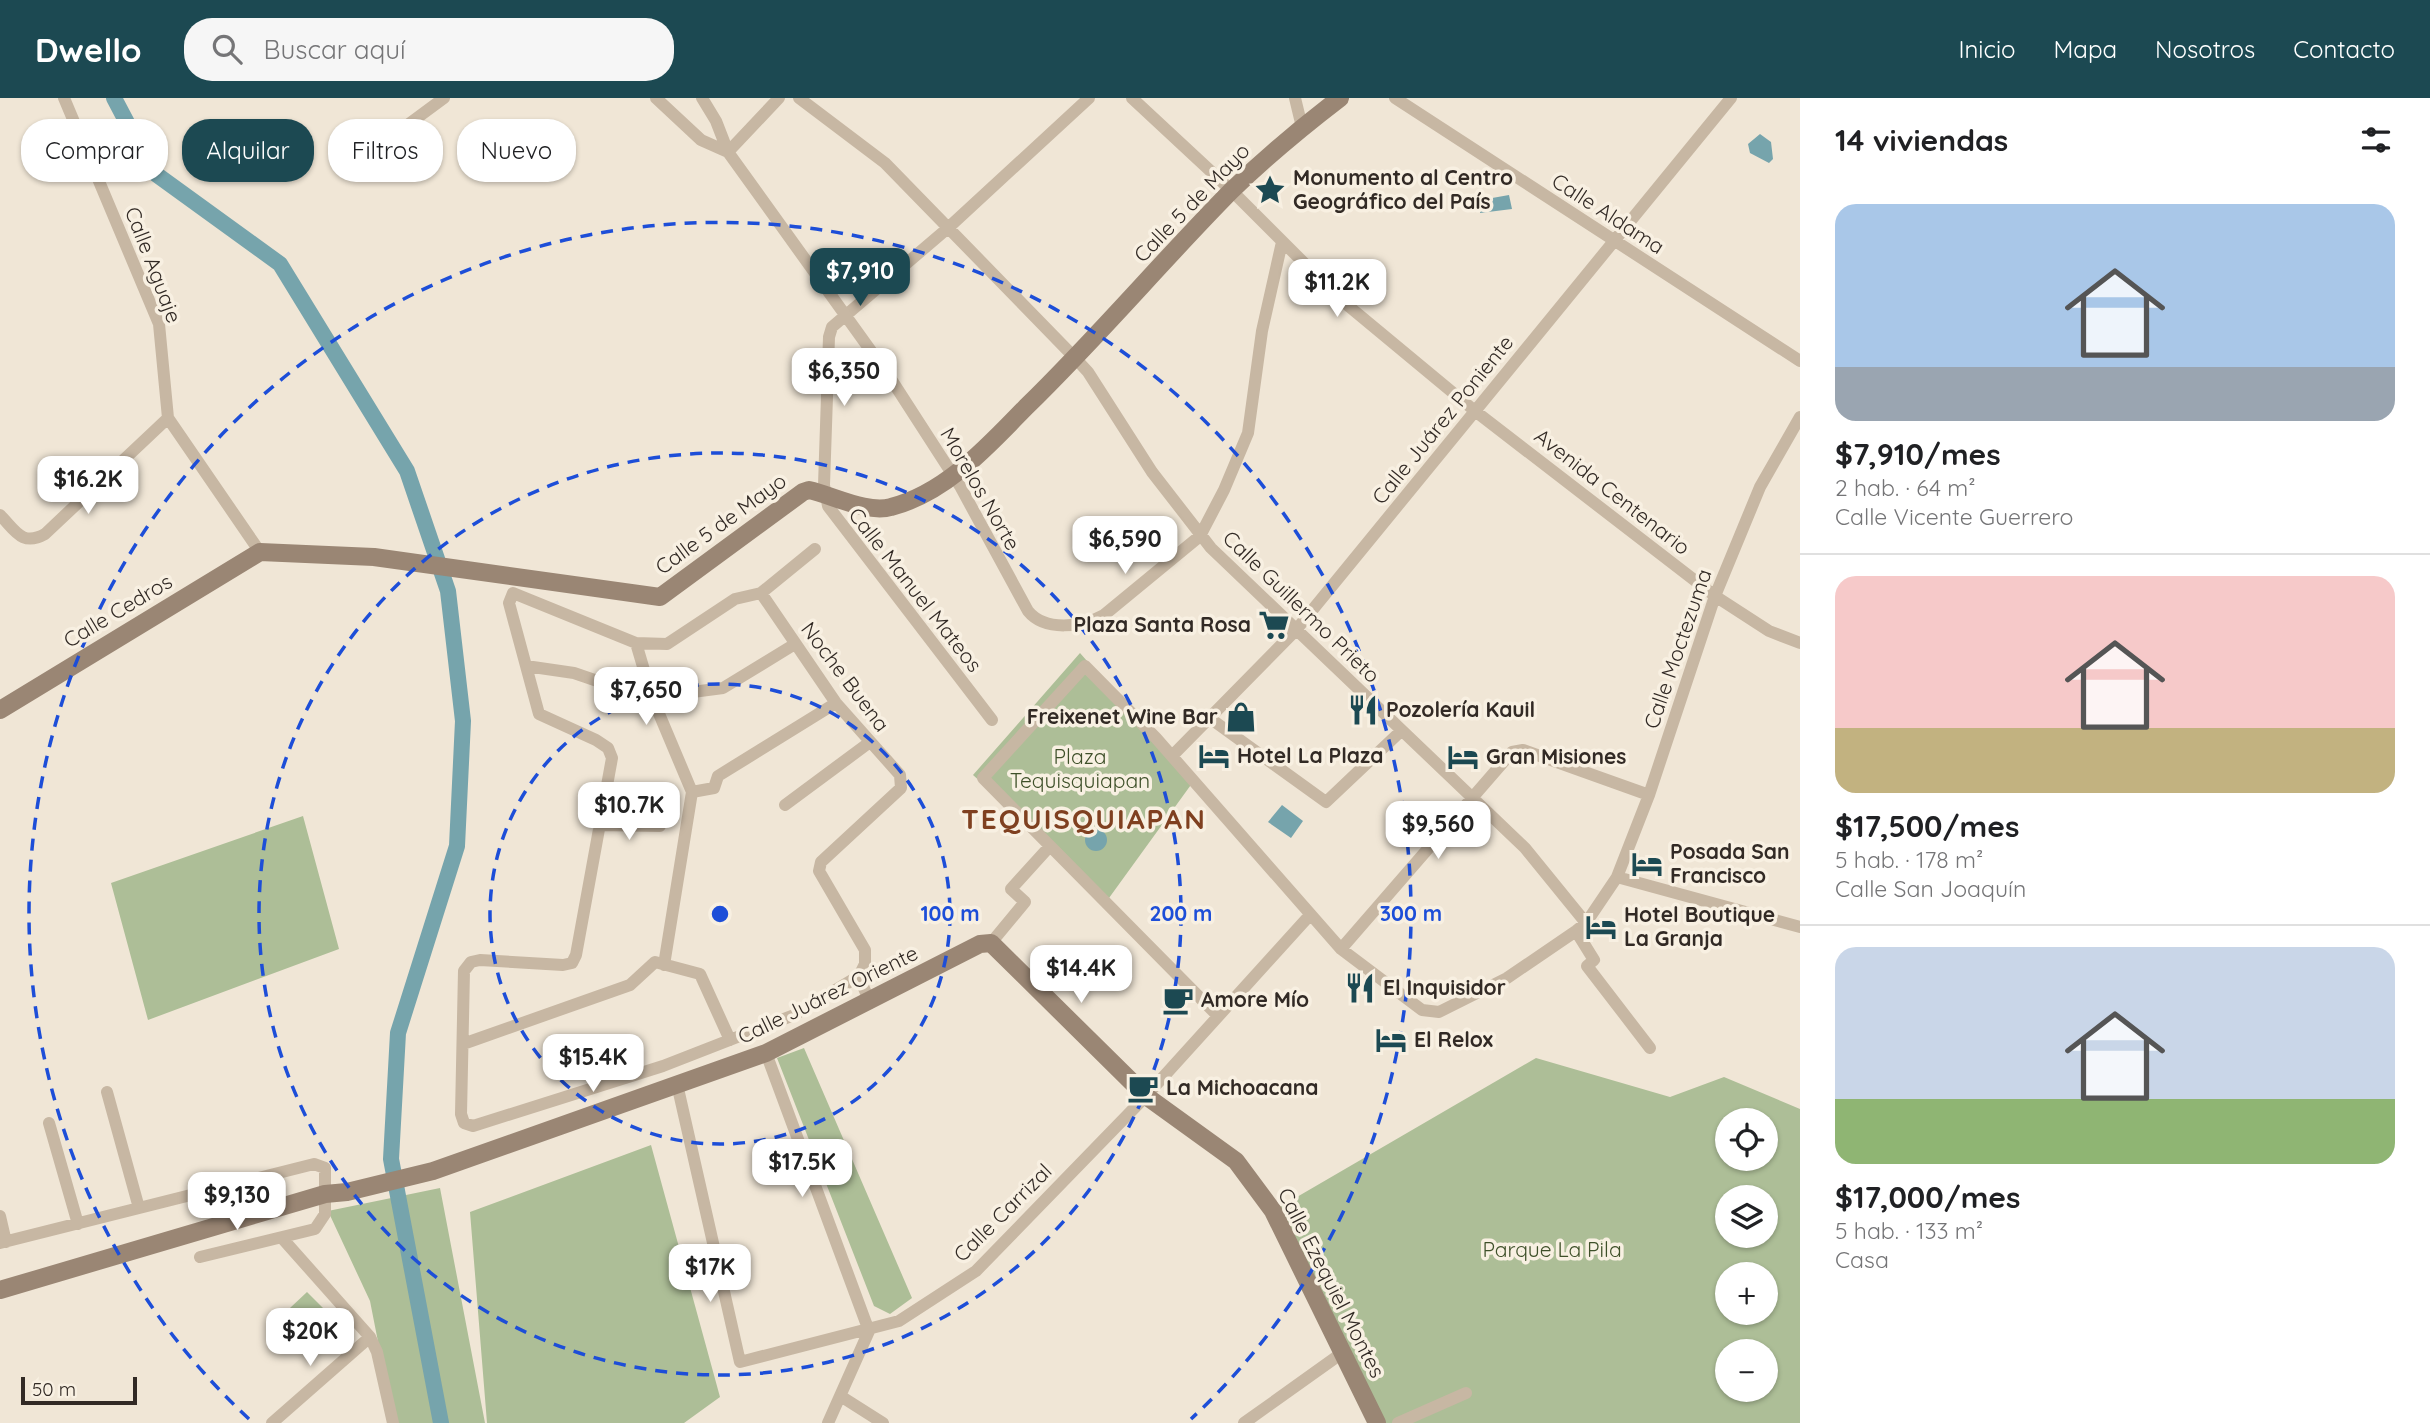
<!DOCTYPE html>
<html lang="es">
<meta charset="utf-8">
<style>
body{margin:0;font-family:Quicksand,sans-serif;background:#f6f6f6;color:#202124;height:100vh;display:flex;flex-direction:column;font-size:26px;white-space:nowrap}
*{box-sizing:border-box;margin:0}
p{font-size:23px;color:#757577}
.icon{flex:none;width:38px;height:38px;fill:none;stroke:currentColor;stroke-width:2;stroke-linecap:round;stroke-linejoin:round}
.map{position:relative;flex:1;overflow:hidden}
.sheet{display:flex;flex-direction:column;background:#fff;width:630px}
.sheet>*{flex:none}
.top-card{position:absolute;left:21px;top:21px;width:665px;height:63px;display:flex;gap:14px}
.controls{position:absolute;left:1715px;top:1010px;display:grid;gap:14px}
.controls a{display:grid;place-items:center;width:63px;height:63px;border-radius:50%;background:#fff;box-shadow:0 2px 5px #0004;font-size:35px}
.scale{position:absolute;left:21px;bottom:18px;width:116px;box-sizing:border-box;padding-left:7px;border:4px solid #322a25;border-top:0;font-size:19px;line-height:24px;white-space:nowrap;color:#322a25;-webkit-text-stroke:5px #f8f0e2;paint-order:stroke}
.price{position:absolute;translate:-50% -60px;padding:0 16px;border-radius:14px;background:#fff;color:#222;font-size:23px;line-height:46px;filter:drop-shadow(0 2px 4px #0008)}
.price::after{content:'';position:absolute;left:50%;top:42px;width:21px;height:16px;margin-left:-10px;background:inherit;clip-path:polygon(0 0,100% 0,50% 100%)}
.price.active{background:#1c4952;color:#fff}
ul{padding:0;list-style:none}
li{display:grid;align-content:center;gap:14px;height:371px;padding:0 35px}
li+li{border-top:2px solid #e0e0e0}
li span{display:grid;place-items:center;height:217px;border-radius:21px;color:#555}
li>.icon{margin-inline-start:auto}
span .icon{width:126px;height:126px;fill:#fffc;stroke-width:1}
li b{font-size:30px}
h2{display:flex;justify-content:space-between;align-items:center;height:84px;padding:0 35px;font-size:30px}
.chip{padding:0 24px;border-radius:28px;background:#fff;box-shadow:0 2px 5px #0004;font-size:24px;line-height:63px}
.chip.active{background:#1c4952;color:#fff}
header{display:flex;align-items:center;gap:42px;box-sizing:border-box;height:98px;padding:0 35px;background:#1c4952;color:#fff}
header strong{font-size:33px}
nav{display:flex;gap:38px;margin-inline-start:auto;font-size:24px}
.search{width:490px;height:63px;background:#f6f6f6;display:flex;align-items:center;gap:18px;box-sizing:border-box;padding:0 24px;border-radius:28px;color:#757577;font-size:26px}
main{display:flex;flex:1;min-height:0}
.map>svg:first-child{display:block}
</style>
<header>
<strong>Dwello</strong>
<div class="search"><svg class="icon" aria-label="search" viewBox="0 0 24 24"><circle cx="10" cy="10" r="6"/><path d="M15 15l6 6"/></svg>Buscar aquí</div>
<nav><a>Inicio</a><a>Mapa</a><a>Nosotros</a><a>Contacto</a></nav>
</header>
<main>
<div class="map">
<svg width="1800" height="1325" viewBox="0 0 1800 1325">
<rect width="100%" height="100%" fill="#f0e6d6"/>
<!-- green -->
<path fill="#adbe97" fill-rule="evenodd" d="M1080 555 1193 684 1109 800 973 677Z
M303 718 339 851 148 922 111 785Z
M804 950 912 1200 890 1216 874 1208 777 960Z
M1536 960 1670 999 1724 979 1800 1011V1325H1381L1278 1110ZM1727 1022H1766V1060H1727ZM1727 1099H1766V1138H1727ZM1727 1176H1766V1214H1727ZM1727 1253H1766V1292H1727Z
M651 1047 720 1299 684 1325H487L470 1114Z
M440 1090 485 1325H394L370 1203 328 1113Z
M307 1194 346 1233 328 1250 290 1210Z"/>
<!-- water -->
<path fill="#76a4ac" d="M1760 36 1771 44 1773 61 1769 65 1750 55 1748 46Z
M1509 97 1512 111 1480 115 1481 102Z
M1282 707 1303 723 1291 740 1268 724Z
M1085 742a11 11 0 1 1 22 0a11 11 0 1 1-22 0Z"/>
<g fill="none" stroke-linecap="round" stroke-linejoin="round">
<!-- canal -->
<path stroke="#76a4ac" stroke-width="16" d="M114 0 153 74 280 166 407 373 448 493 463 623 457 748 398 935 391 1061 441 1325"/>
<!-- street -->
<path stroke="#c7b7a3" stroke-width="12" d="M64 0 159 226 168 320 260 454
M656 0 701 42 728 54 889 278 960 388 1028 513C1045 534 1082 529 1104 517L1200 438 1224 392 1248 335 1262 233 1282 144
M702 0 716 23 728 54
M799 0 885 65 1076 261 1088 274 1152 374 1211 450 1525 750 1586 825
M1132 0 1232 93 1340 201 1475 313 1715 498 1769 533 1800 545
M1295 0 1302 29
M1395 0 1800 263
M398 34 444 0
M728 54 779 0
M0 417C15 432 22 449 45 436L168 320
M761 495 815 451
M636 545 652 599 692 694
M526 568 574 575 647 600 723 590 795 546
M1211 621 1326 704 1401 633
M992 622 828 408 824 387 829 239 832 229 948 130 1089 0
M1172 658 1296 532 1731 0
M692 694 714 690 718 678 836 605
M785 707 870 644
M598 727 660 728
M1617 779 1800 829
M1576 833 1594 862 1587 868 1650 950
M991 845 1025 804 1011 791 1050 748
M1341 851 1512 654 1523 652 1649 697
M664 867 692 694
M859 878 794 917 663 968 473 1028 464 1025 461 1016 464 873 471 864 480 862 563 867 572 865 576 857 612 660 608 650 596 642 539 616 509 505 513 495 636 545 667 546 735 501 761 495 836 605 900 677 901 690 821 764 819 773 865 852V866L859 878 870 905
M1218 918 983 680 1085 568 1156 640 1341 851 1422 912 1439 914 1507 880 1576 833 1586 825 1617 779 1649 697 1715 498 1760 389 1800 319
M463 946 630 887 655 864 700 876 730 942
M766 955 869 1233 828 1325
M677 986 740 1264 899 1223 976 1173 1146 998 1310 817
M107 994 139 1110
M49 1025 78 1126
M0 1118 6 1144
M282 1140 370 1239 377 1254 393 1325
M0 1145 314 1066 325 1070V1116L315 1131 200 1159
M842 1299 883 1325
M272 1325 370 1239
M1244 1325 1342 1255
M1398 1325 1466 1295"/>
<!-- secondary -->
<path stroke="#9a8674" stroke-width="18" d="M0 612 260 454 374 459 660 499 803 394 809 392C832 397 868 416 891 409 946 395 988 348 1026 309 1097 240 1161 164 1231 93 1265 60 1302 29 1340 0
M0 1192 325 1096 347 1094 433 1073 766 955 980 846 991 845 1146 998 1236 1063 1273 1113 1377 1325"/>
</g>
<!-- distance rings -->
<g fill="none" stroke="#1d4ed8" stroke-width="3.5" stroke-dasharray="12 9">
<circle cx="720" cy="816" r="230"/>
<circle cx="720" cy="816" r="461"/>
<path d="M249 1321A691 691 0 1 1 1191 1321"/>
</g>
<!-- icons -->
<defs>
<g id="sight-bare" transform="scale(2.415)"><path d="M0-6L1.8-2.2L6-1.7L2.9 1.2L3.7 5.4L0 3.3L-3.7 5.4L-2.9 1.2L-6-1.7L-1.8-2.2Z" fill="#1c4952" stroke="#f8f0e2" stroke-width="2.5" paint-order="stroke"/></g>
<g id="supermarket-bare" transform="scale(2.415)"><path d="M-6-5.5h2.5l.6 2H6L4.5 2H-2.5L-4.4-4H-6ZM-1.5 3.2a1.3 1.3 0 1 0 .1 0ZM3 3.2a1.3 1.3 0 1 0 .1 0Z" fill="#1c4952" stroke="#f8f0e2" stroke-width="2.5" paint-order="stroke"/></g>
<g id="restaurant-bare" transform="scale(2.415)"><path d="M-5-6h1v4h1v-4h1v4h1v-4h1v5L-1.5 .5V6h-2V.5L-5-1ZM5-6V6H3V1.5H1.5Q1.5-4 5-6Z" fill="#1c4952" stroke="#f8f0e2" stroke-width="2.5" paint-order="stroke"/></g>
<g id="shop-bare" transform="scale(2.415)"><path d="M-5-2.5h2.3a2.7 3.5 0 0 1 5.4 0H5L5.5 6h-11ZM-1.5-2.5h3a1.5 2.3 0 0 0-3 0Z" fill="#1c4952" stroke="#f8f0e2" stroke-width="2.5" paint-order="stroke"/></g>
<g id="hotel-bare" transform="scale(2.415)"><path d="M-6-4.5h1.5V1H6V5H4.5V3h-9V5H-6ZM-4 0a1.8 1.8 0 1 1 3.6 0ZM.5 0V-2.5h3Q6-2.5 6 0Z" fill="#1c4952" stroke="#f8f0e2" stroke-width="2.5" paint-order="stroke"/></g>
<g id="cafe-bare" transform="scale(2.415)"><path d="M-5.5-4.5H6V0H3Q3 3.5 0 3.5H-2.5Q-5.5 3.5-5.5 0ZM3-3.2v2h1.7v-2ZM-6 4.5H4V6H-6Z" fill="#1c4952" stroke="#f8f0e2" stroke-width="2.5" paint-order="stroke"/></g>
</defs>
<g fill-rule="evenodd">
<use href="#sight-bare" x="1270" y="92"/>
<use href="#supermarket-bare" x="1274" y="527"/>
<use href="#restaurant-bare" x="1363" y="612"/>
<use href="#shop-bare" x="1241" y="619"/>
<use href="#hotel-bare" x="1214" y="658"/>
<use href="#hotel-bare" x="1463" y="659"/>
<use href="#hotel-bare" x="1647" y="766"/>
<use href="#hotel-bare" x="1601" y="829"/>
<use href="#restaurant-bare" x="1360" y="890"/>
<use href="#cafe-bare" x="1178" y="902"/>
<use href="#hotel-bare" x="1391" y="942"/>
<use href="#cafe-bare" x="1143" y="990"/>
</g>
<g text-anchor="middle" stroke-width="7" stroke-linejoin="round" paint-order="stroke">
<!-- poi labels -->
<g font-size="21" font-weight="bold" fill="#322a25" stroke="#f8f0e2" text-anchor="start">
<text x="1293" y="87">Monumento al Centro<tspan x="1293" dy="24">Geográfico del País</tspan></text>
<text x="1251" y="534" text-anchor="end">Plaza Santa Rosa</text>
<text x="1386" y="619">Pozolería Kauil</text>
<text x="1218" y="626" text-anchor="end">Freixenet Wine Bar</text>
<text x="1237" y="665">Hotel La Plaza</text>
<text x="1486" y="666">Gran Misiones</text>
<text x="1670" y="761">Posada San<tspan x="1670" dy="24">Francisco</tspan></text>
<text x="1624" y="824">Hotel Boutique<tspan x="1624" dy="24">La Granja</tspan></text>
<text x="1383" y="897">El Inquisidor</text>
<text x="1201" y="909">Amore Mío</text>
<text x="1414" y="949">El Relox</text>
<text x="1166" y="997">La Michoacana</text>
</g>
<!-- street labels -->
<g font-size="21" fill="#322a25" stroke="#f8f0e2">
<text transform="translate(1192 105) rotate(-46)" y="7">Calle 5 de Mayo</text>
<text transform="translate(1608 116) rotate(33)" y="7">Calle Aldama</text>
<text transform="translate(153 167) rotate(69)" y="7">Calle Aguaje</text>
<text transform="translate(1443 322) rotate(-51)" y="7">Calle Juárez Poniente</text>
<text transform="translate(980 391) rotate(60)" y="7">Morelos Norte</text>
<text transform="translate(1612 394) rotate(38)" y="7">Avenida Centenario</text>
<text transform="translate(721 426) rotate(-36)" y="7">Calle 5 de Mayo</text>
<text transform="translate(915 492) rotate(52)" y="7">Calle Manuel Mateos</text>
<text transform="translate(1301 509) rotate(44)" y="7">Calle Guillermo Prieto</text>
<text transform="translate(118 513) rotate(-31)" y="7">Calle Cedros</text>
<text transform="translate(1678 551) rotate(-71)" y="7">Calle Moctezuma</text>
<text transform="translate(845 579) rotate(53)" y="7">Noche Buena</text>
<text transform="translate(828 897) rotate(-26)" y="7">Calle Juárez Oriente</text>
<text transform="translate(1003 1115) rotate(-45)" y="7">Calle Carrizal</text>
<text transform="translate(1331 1185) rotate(63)" y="7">Calle Ezequiel Montes</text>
</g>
<!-- park labels -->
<g font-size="21" fill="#3e5029" stroke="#f8f0e2">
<text x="1080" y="666">Plaza<tspan x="1080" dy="24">Tequisquiapan</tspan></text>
<text x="1552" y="1159">Parque La Pila</text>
</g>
<!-- district labels -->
<g font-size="28" font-weight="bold" letter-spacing="2" fill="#7f4020" stroke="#f8f0e2">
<text x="1084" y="731">TEQUISQUIAPAN</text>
</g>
</g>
<circle cx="720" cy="816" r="10" fill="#1d4ed8" stroke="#f8f0e2" stroke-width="3.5"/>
<g font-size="21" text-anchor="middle" font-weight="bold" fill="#1d4ed8" stroke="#f8f0e2" stroke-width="7" stroke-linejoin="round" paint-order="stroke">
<text x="950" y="823">100 m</text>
<text x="1181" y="823">200 m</text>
<text x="1411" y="823">300 m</text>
</g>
</svg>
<div class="controls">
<a><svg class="icon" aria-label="locate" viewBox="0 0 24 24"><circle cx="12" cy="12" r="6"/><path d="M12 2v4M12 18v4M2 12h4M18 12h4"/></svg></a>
<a><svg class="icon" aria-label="layers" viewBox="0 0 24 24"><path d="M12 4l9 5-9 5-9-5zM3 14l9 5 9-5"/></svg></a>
<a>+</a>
<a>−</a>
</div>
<div class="scale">50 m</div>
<b class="price active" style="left:860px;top:210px">$7,910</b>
<b class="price" style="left:1337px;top:221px">$11.2K</b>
<b class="price" style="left:844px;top:310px">$6,350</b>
<b class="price" style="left:88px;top:418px">$16.2K</b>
<b class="price" style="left:1125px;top:478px">$6,590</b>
<b class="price" style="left:646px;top:629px">$7,650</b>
<b class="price" style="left:629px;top:744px">$10.7K</b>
<b class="price" style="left:1438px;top:763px">$9,560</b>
<b class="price" style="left:1081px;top:907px">$14.4K</b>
<b class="price" style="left:593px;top:996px">$15.4K</b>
<b class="price" style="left:802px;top:1101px">$17.5K</b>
<b class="price" style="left:237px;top:1134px">$9,130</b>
<b class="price" style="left:710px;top:1206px">$17K</b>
<b class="price" style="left:310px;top:1270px">$20K</b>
<div class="top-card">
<a class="chip">Comprar</a>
<a class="chip active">Alquilar</a>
<a class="chip">Filtros</a>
<a class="chip">Nuevo</a>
</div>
</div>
<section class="sheet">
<h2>14 viviendas<svg class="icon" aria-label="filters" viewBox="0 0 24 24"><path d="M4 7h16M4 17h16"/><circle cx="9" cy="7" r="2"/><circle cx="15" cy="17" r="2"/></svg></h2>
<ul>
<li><span style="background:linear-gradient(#a9c7e8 75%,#9aa5b1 0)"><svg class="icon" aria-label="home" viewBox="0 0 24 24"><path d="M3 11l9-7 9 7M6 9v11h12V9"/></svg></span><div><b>$7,910/mes</b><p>2 hab. · 64 m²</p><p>Calle Vicente Guerrero</p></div></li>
<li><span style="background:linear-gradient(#f6c9c9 70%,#c2b280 0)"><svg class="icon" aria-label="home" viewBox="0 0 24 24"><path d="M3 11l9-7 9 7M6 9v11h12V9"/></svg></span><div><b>$17,500/mes</b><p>5 hab. · 178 m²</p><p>Calle San Joaquín</p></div></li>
<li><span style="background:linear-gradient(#c9d6e8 70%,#8fb573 0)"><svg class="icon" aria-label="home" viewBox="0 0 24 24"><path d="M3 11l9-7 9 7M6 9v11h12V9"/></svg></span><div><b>$17,000/mes</b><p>5 hab. · 133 m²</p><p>Casa</p></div></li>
</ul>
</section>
</main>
